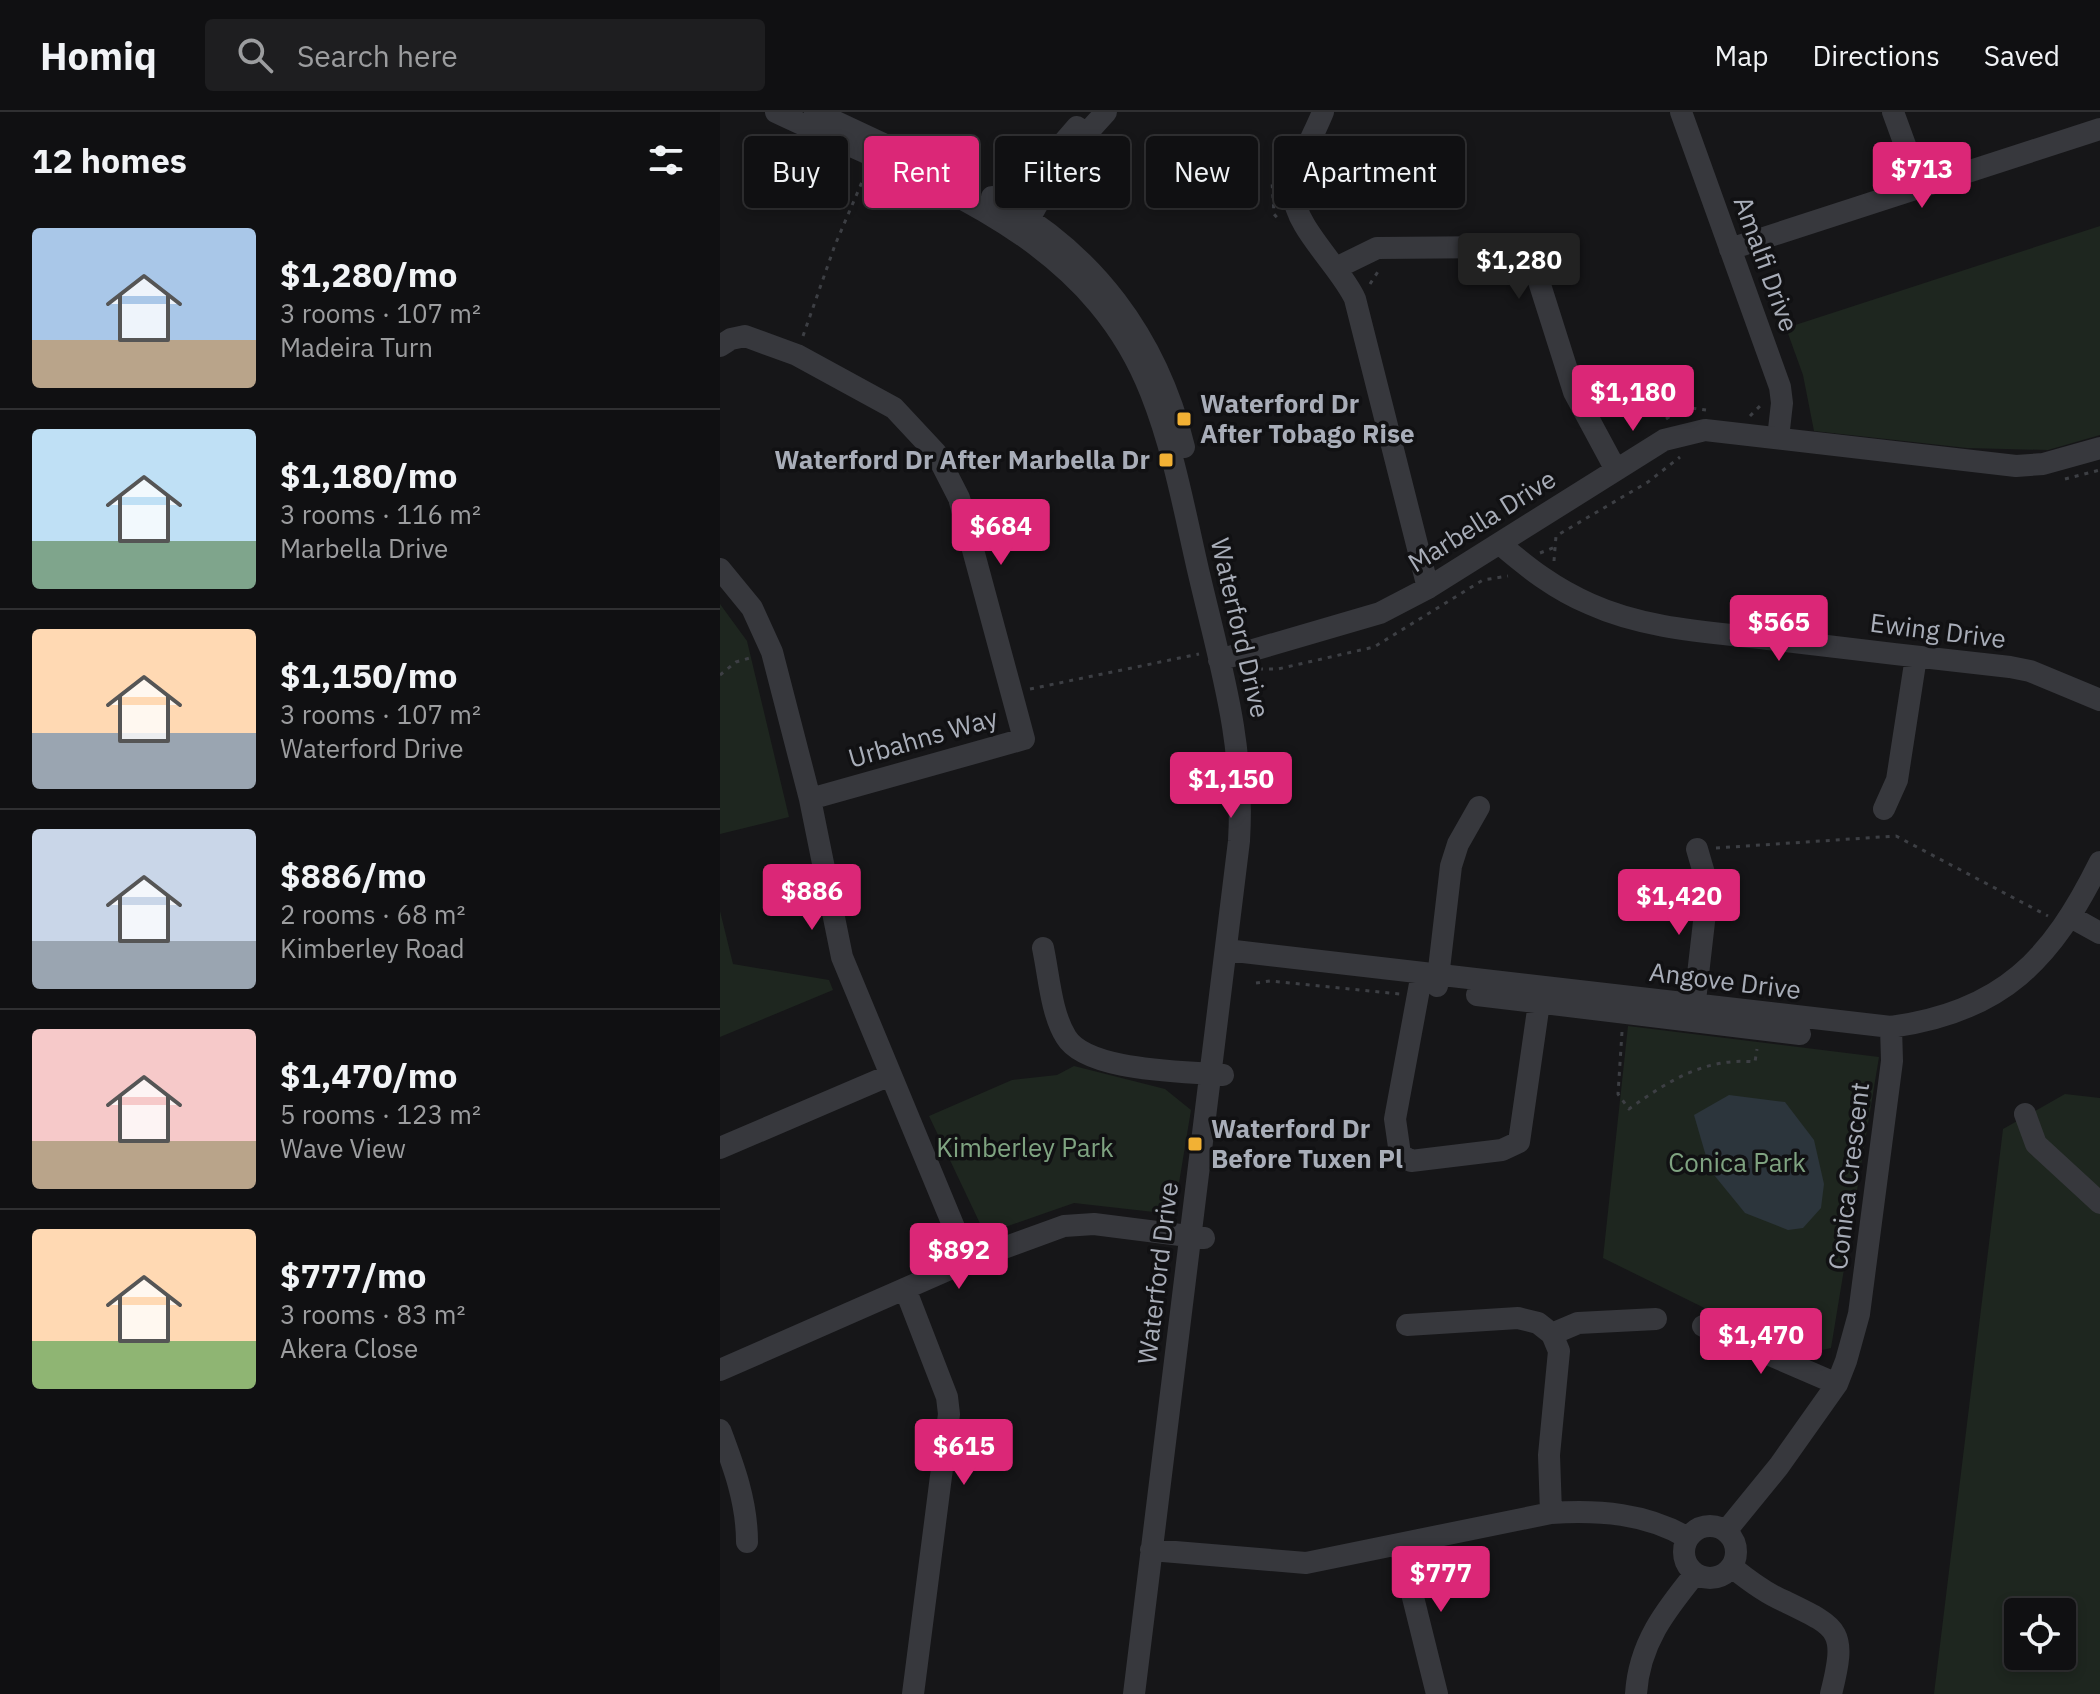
<!DOCTYPE html>
<meta charset="utf-8">
<style>
body{margin:0;font-family:"IBM Plex Sans",sans-serif;background:#1e1e20;color:#f1f3f6;height:100vh;display:flex;flex-direction:column;font-size:30px;white-space:nowrap}
*{box-sizing:border-box;margin:0}
p{font-size:26px;color:#9c9d9f}
.icon{flex:none;width:44px;height:44px;fill:none;stroke:currentColor;stroke-width:2;stroke-linecap:round;stroke-linejoin:round}
.map{position:relative;flex:1;overflow:hidden}
.details{display:flex;flex-direction:column;background:#101012;width:720px}
.details>*{flex:none}
.banner{position:absolute;left:24px;top:24px;width:760px;height:72px;display:flex;gap:16px}
.buttons{position:absolute;left:1284px;top:1486px;display:grid;gap:16px}
.buttons a{display:grid;place-items:center;width:72px;height:72px;border-radius:8px;background:#101012;box-shadow:0 4px 12px #0003,0 0 0 2px #303032;font-size:40px}
.price{position:absolute;translate:-50% -68px;padding:0 18px;border-radius:8px;background:#db2777;color:#fff;font-size:26px;line-height:52px;filter:drop-shadow(0 2px 4px #0008)}
.price::after{content:'';position:absolute;left:50%;top:48px;width:24px;height:18px;margin-left:-12px;background:inherit;clip-path:polygon(0 0,100% 0,50% 100%)}
.price.active{background:#222;color:#fff}
ul{padding:0;list-style:none}
li{display:flex;align-items:center;gap:24px;height:200px;padding:0 32px}
li+li{border-top:2px solid #303032}
li span{display:grid;place-items:center;flex:none;width:224px;height:160px;border-radius:8px;color:#555}
li>.icon{margin-inline-start:auto}
span .icon{width:96px;height:96px;fill:#fffc;stroke-width:1}
li b{font-size:34px}
h2{display:flex;justify-content:space-between;align-items:center;height:96px;padding:0 32px;font-size:34px}
.chip{padding:0 28px;border-radius:8px;background:#101012;box-shadow:0 4px 12px #0003,0 0 0 2px #303032;font-size:28px;line-height:72px}
.chip.active{background:#db2777;color:#fff}
header{display:flex;align-items:center;gap:48px;box-sizing:border-box;height:112px;padding:0 40px;background:#101012;border-bottom:2px solid #303032}
header strong{font-size:38px}
nav{display:flex;gap:44px;margin-inline-start:auto;font-size:28px}
.search{width:560px;height:72px;background:#1e1e20;display:flex;align-items:center;gap:20px;box-sizing:border-box;padding:0 28px;border-radius:8px;color:#9c9d9f;font-size:30px}
main{display:flex;flex:1;min-height:0}
.map>svg:first-child{display:block}
</style>
<header>
<strong>Homiq</strong>
<div class="search"><svg class="icon" aria-label="search" viewBox="0 0 24 24"><circle cx="10" cy="10" r="6"/><path d="M15 15l6 6"/></svg>Search here</div>
<nav><a>Map</a><a>Directions</a><a>Saved</a></nav>
</header>
<main>
<section class="details">
<h2>12 homes<svg class="icon" aria-label="filters" viewBox="0 0 24 24"><path d="M4 7h16M4 17h16"/><circle cx="9" cy="7" r="2"/><circle cx="15" cy="17" r="2"/></svg></h2>
<ul>
<li><span style="background:linear-gradient(#a9c7e8 70%,#b9a48a 0)"><svg class="icon" aria-label="home" viewBox="0 0 24 24"><path d="M3 11l9-7 9 7M6 9v11h12V9"/></svg></span><div><b>$1,280/mo</b><p>3 rooms · 107 m²</p><p>Madeira Turn</p></div></li>
<li><span style="background:linear-gradient(#bfe0f5 70%,#7fa58c 0)"><svg class="icon" aria-label="home" viewBox="0 0 24 24"><path d="M3 11l9-7 9 7M6 9v11h12V9"/></svg></span><div><b>$1,180/mo</b><p>3 rooms · 116 m²</p><p>Marbella Drive</p></div></li>
<li><span style="background:linear-gradient(#ffd9b3 65%,#9aa5b1 0)"><svg class="icon" aria-label="home" viewBox="0 0 24 24"><path d="M3 11l9-7 9 7M6 9v11h12V9"/></svg></span><div><b>$1,150/mo</b><p>3 rooms · 107 m²</p><p>Waterford Drive</p></div></li>
<li><span style="background:linear-gradient(#c9d6e8 70%,#9aa5b1 0)"><svg class="icon" aria-label="home" viewBox="0 0 24 24"><path d="M3 11l9-7 9 7M6 9v11h12V9"/></svg></span><div><b>$886/mo</b><p>2 rooms · 68 m²</p><p>Kimberley Road</p></div></li>
<li><span style="background:linear-gradient(#f6c9c9 70%,#b9a48a 0)"><svg class="icon" aria-label="home" viewBox="0 0 24 24"><path d="M3 11l9-7 9 7M6 9v11h12V9"/></svg></span><div><b>$1,470/mo</b><p>5 rooms · 123 m²</p><p>Wave View</p></div></li>
<li><span style="background:linear-gradient(#ffd9b3 70%,#8fb573 0)"><svg class="icon" aria-label="home" viewBox="0 0 24 24"><path d="M3 11l9-7 9 7M6 9v11h12V9"/></svg></span><div><b>$777/mo</b><p>3 rooms · 83 m²</p><p>Akera Close</p></div></li>
</ul>
</section>
<div class="map">
<svg width="1380" height="1582" viewBox="0 0 1380 1582">
<rect width="100%" height="100%" fill="#161618"/>
<!-- green -->
<path fill="#1e261f" fill-rule="evenodd" d="M1380 114V323L1328 338 1247 336 1094 319 1083 263 1066 216Z
M0 492 27 529 69 705 0 722Z
M0 799 13 852 109 868 113 878 0 925Z
M908 914 1159 945 1111 1236 1080 1243 883 1146Z
M354 954 445 977 471 998 458 1077 434 1100 354 1091 265 1122 209 1004 292 968 337 963Z
M1345 982 1380 986V1582H1214L1283 1017ZM1298 1500H1342V1544H1298Z"/>
<!-- water -->
<path fill="#2c353c" d="M1009 983 1065 990 1094 1028 1104 1072 1101 1096 1083 1116 1068 1118 1025 1101 990 1058 974 1003Z"/>
<g fill="none" stroke-linecap="round" stroke-linejoin="round">
<!-- path -->
<path stroke="#3d3f44" stroke-width="3" stroke-dasharray="4 6" stroke-linecap="butt" d="M558 66 552 69 554 102 560 109
M1018 98 1035 108
M650 172 659 158
M83 224 115 133 145 63
M1030 304 1041 293
M946 307 964 295 986 298
M1345 367 1380 358
M820 441 835 435
M834 449 836 424 928 370 960 345
M539 557H558L654 535 763 468 788 464
M0 563 16 550 33 545
M310 577 479 542
M996 736 1176 724 1328 804
M536 871 550 869 680 882
M902 920 898 982 909 997C948 969 986 945 1035 950L1037 937
M440 1100 454 1092"/>
<!-- minor -->
<path stroke="#37383d" stroke-width="22" d="M56 0C201 69 367 117 431 281 454 339 465 402 479 462 501 556 525 631 519 729L414 1582
M95 0 242 69
M603 0C593 25 575 54 574 81 572 112 622 157 635 187L708 476
M961 0 1060 275 1062 291 1058 326
M1173 0 1200 74
M314 79 331 45 357 15
M272 85C373 139 437 225 464 335
M303 118 328 73 348 56 367 21 386 0
M1010 137 1380 17
M618 155 657 136 783 135 804 143 815 157 854 280 896 358
M0 234 11 227 25 224 77 243 174 296 216 341 239 386 304 627 90 687
M780 432C808 456 835 477 870 492 925 517 989 520 1048 527 1129 537 1209 546 1290 555L1310 559 1380 588
M0 457 32 496 52 540 90 687 122 845 248 1149
M499 548 660 501 708 476 944 328 985 318 1296 354 1323 352 1380 336
M1164 697 1177 668 1196 545
M1351 805 1380 821
M323 836C329 864 331 901 346 925 367 960 466 959 503 963
M506 838 1171 915C1283 900 1332 847 1380 750
M702 861 675 1007 680 1042 691 1049 782 1038 799 1030 819 891
M717 874 731 754 738 732 759 695
M757 883 1080 922
M973 906 988 775 977 737
M1305 1002 1316 1032 1380 1091
M0 1036 168 964
M186 1179 227 1285 229 1302 193 1582
M687 1213 798 1206 818 1211 832 1222 839 1239 829 1343 831 1401
M983 1214 1117 1272
M832 1222 858 1211 936 1207
M0 1258 248 1149 344 1114 374 1112 484 1126
M0 1318C14 1355 27 1390 27 1430
M964 1440a26 26 0 1 1 52 0a26 26 0 1 1-52 0Z
M1006 1419 1059 1354 1117 1272 1126 1249 1139 1202 1172 949 1171 915
M680 1433 717 1582
M431 1438 586 1451 831 1401C879 1398 926 1401 968 1426
M1012 1455C1028 1468 1045 1481 1064 1489 1120 1516 1127 1518 1111 1582
M916 1582C919 1532 945 1499 975 1462"/>
</g>
<!-- markers -->
<g fill="#f2b134" stroke="#111113" stroke-width="3">
<rect x="456" y="299" width="16" height="16" rx="4"/>
<rect x="438" y="340" width="16" height="16" rx="4"/>
<rect x="467" y="1024" width="16" height="16" rx="4"/>
</g>
<g text-anchor="middle" stroke-width="7" stroke-linejoin="round" paint-order="stroke">
<!-- street labels -->
<g font-size="26" fill="#a8adb8" stroke="#111113">
<text transform="translate(1046 152) rotate(70)" y="9">Amalfi Drive</text>
<text transform="translate(762 409) rotate(-32)" y="9">Marbella Drive</text>
<text transform="translate(520 516) rotate(77)" y="9">Waterford Drive</text>
<text transform="translate(1218 519) rotate(7)" y="9">Ewing Drive</text>
<text transform="translate(203 626) rotate(-16)" y="9">Urbahns Way</text>
<text transform="translate(1005 869) rotate(7)" y="9">Angove Drive</text>
<text transform="translate(1129 1064) rotate(-83)" y="9">Conica Crescent</text>
<text transform="translate(438 1161) rotate(-83)" y="9">Waterford Drive</text>
</g>
<!-- poi labels -->
<g font-size="26" font-weight="bold" fill="#a8adb8" stroke="#111113" text-anchor="start">
<text x="480" y="301">Waterford Dr<tspan x="480" dy="30">After Tobago Rise</tspan></text>
<text x="430" y="357" text-anchor="end">Waterford Dr After Marbella Dr</text>
<text x="491" y="1026">Waterford Dr<tspan x="491" dy="30">Before Tuxen Pl</tspan></text>
</g>
<!-- park labels -->
<g font-size="26" fill="#7fa381" stroke="#111113">
<text x="305" y="1045">Kimberley Park</text>
<text x="1017" y="1060">Conica Park</text>
</g>
</g>
</svg>
<div class="buttons">
<a><svg class="icon" aria-label="locate" viewBox="0 0 24 24"><circle cx="12" cy="12" r="6"/><path d="M12 2v4M12 18v4M2 12h4M18 12h4"/></svg></a>
</div>
<b class="price" style="left:1202px;top:98px">$713</b>
<b class="price active" style="left:799px;top:189px">$1,280</b>
<b class="price" style="left:913px;top:321px">$1,180</b>
<b class="price" style="left:281px;top:455px">$684</b>
<b class="price" style="left:1059px;top:551px">$565</b>
<b class="price" style="left:511px;top:708px">$1,150</b>
<b class="price" style="left:92px;top:820px">$886</b>
<b class="price" style="left:959px;top:825px">$1,420</b>
<b class="price" style="left:239px;top:1179px">$892</b>
<b class="price" style="left:1041px;top:1264px">$1,470</b>
<b class="price" style="left:244px;top:1375px">$615</b>
<b class="price" style="left:721px;top:1502px">$777</b>
<div class="banner">
<a class="chip">Buy</a>
<a class="chip active">Rent</a>
<a class="chip">Filters</a>
<a class="chip">New</a>
<a class="chip">Apartment</a>
</div>
</div>
</main>
